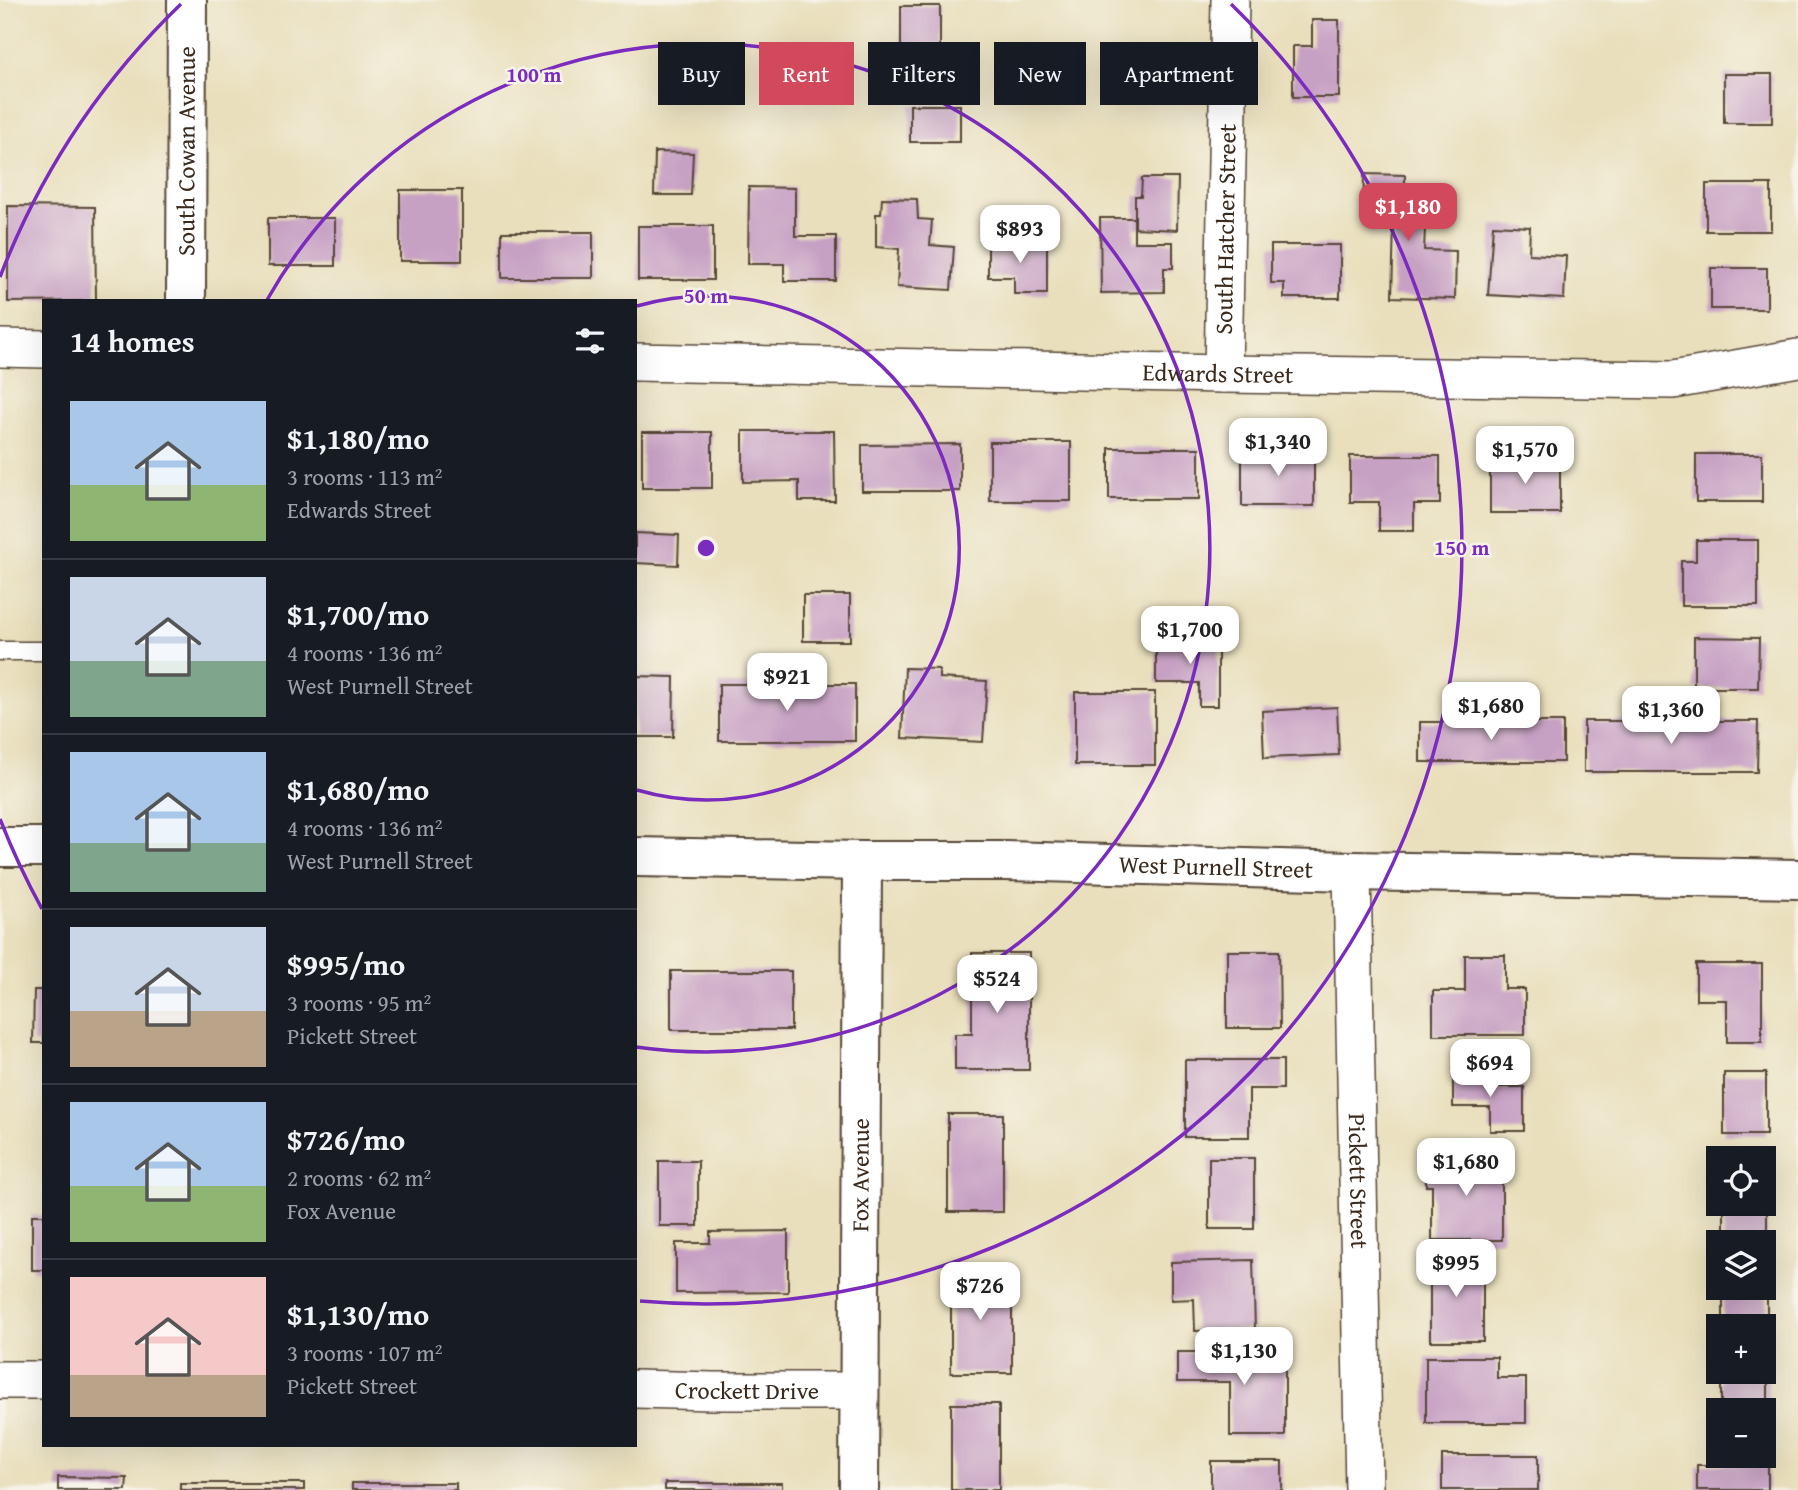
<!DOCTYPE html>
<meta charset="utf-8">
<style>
body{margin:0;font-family:"Gentium Book Plus",serif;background:#242831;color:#f1f3f6;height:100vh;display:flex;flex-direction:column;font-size:26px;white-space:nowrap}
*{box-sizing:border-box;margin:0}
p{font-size:23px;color:#9ea1a6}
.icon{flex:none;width:38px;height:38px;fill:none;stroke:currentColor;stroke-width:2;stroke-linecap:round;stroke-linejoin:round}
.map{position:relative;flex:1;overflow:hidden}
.side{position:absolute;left:42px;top:299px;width:595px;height:1148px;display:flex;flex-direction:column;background:#171b24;border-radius:0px;box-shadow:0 7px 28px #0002}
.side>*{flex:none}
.guide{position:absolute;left:658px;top:42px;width:665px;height:63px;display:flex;gap:14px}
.buttons{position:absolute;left:1706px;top:1146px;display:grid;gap:14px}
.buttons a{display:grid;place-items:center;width:70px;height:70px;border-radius:0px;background:#171b24;box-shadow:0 7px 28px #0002;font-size:35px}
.price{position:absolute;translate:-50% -60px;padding:0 16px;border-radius:14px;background:#fff;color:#222;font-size:23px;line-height:46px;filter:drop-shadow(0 2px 4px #0008)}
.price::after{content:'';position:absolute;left:50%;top:42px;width:21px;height:16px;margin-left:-10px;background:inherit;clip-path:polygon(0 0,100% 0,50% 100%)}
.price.current{background:#d1495b;color:#fff}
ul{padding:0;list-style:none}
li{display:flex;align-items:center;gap:21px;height:175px;padding:0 28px}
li+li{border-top:2px solid #363941}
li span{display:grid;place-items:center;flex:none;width:196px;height:140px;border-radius:0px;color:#555}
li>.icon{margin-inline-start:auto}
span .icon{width:84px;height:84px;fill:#fffc;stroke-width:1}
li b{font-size:30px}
h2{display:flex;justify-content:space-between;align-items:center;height:84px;padding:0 28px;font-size:30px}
.pill{padding:0 24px;border-radius:0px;background:#171b24;box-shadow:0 7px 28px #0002;font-size:24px;line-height:63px}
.pill.current{background:#d1495b;color:#fff}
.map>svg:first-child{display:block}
</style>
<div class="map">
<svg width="1798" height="1490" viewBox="0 0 1798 1490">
<rect width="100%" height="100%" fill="#f7f3e8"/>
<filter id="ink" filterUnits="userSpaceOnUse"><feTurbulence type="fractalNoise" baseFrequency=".0143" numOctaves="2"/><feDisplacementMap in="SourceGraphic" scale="14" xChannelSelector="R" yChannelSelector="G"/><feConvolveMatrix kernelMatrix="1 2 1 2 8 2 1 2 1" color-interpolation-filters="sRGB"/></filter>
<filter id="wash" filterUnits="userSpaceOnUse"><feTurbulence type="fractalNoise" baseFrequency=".00686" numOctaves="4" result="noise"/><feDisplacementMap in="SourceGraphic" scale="28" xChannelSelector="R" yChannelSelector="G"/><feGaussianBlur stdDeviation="1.57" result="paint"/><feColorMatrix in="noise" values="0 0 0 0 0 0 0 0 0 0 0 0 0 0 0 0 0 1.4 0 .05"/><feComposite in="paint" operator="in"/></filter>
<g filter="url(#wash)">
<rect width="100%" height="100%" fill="#e9dfbc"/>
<g id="blocks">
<!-- building -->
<path fill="#c7a1c4" d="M901 6H940V67H901Z
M1312 20H1339V97H1293V46H1312Z
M1724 74H1772V123H1724Z
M910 105H960V142H910Z
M655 152 693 153 691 195H654Z
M1364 174 1405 175 1404 227 1425 228 1424 250 1456 251 1455 299 1392 297 1394 223H1363Z
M1142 178H1178L1177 230 1135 228V196H1141Z
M1706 184H1771V231H1706Z
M749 187 795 188V236H836V281H784V264H748Z
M400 190H462V261H400Z
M882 198 917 199 918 219 932 220 930 245 954 247 951 290 897 287 899 249 876 247V214H881Z
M8 206 95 207 96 301 8 302Z
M268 218H335V266H268Z
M1100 218H1134V242H1173V268H1164V292L1101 293Z
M1493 225 1530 227 1529 254 1566 256 1564 299 1488 295Z
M638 226H713V280H638Z
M502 232H593V278H502Z
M988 241H1047V294H1014V277H988Z
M1271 245H1340V298H1284V283H1271Z
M1711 268H1767V309H1711Z
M743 431H834L835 501H799V481L743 482Z
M642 432H712V488H642Z
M990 442H1071V501H990Z
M960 444V491H862V445Z
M1109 448H1199V499H1109Z
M1242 451H1314V506H1242Z
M1696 454H1762V502H1696Z
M1350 456H1440V504H1414V531H1379V502H1350Z
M1490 458H1560V513H1490Z
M635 533 679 535 678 565 635 563Z
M1696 540H1758V606H1681V561H1696Z
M803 595H850V641H803Z
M1694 637 1759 638 1758 688H1694Z
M1156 639H1218V706H1199V683H1156Z
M905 668 939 669V678L987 681 983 742 902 738Z
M635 676 674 677 673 737H635Z
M719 684H855V741H719Z
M1075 692H1155V765H1075Z
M1337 707 1339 755 1264 758 1262 711Z
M1584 721H1758L1757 772H1584Z
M1420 722H1563V762H1420Z
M1227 951H1279L1280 1028H1227Z
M972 953H1029V1070H955V1034H972Z
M1465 955H1505V989H1525V1035H1433V991H1465Z
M1696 964H1762V1042H1727V1000H1696Z
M671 971H791V1030H671Z
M34 990H44V1043H33Z
M1185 1060H1283V1089H1249V1137H1185Z
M1453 1069H1490V1087H1524V1131H1490V1107H1453Z
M1724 1073H1766V1135H1724Z
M948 1114H1003V1212H948Z
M1209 1158H1254V1229H1209Z
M1426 1158H1502V1240H1432V1186H1426Z
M659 1161H698V1226H659Z
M1764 1170H1767V1242H1724V1204H1764Z
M32 1215H44V1270H32Z
M788 1231V1292L676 1293V1243H710V1232Z
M1430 1257H1483V1341H1430Z
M1253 1260 1255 1329 1195 1331 1194 1299 1171 1300V1262Z
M951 1265H994V1294H1012V1373H951Z
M1764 1266H1767V1348H1764V1326H1723V1288H1764Z
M1177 1352H1285V1436H1230V1382H1177Z
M1426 1357H1497V1378H1526V1423H1426Z
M1764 1369H1768V1440H1764V1410H1721V1372H1764Z
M951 1404H999V1490H951Z
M1442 1455H1538V1490H1442Z
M1211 1461H1282V1490H1211Z
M1697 1465H1768V1490H1697Z
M58 1477 127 1478 126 1490H58Z
M180 1483H304V1490H180Z
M352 1483H456V1490H352Z
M665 1483H782V1490H665Z"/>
</g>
</g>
<g filter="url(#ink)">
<use href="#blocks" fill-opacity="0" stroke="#554536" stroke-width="2"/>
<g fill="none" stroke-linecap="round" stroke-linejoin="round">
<!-- service casing -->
<g stroke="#554536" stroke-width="21">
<path id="service" d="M0 651H44"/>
</g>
<!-- minor casing -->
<g stroke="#554536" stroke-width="40">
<g id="minor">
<path d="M0 348 44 349"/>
<path id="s1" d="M635 362 1223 374 1673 380 1798 358"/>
<path id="s2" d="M1223 374 1230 0"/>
<path id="s3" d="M1352 871 1364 1490"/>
<path d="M0 1380H44"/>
<path id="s4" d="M635 1389 713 1391H859"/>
</g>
</g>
<!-- tertiary casing -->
<g stroke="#554536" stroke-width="42">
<g id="tertiary">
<path id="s5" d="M186 301 187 0"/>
<path d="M0 847H44"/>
<path id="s6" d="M635 857 862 861H1005L1352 871 1798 879"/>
<path id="s7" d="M859 1490 862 861"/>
</g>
</g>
<!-- service -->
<use href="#service" stroke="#fff" stroke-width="18"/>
<!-- minor -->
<use href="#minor" stroke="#fff" stroke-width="37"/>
<!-- tertiary -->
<use href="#tertiary" stroke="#fff" stroke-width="38"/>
</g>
</g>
<!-- distance rings -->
<g fill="none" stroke="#7b2cbf" stroke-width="3.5">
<path d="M637 306A252 252 0 1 1 637 790"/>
<path d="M267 300A504 504 0 1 1 636 1047"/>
<path d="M42 909A756 756 0 0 1 0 819M0 277A756 756 0 0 1 181 4M1231 4A756 756 0 0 1 640 1301"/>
</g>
<g text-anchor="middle" stroke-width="5" stroke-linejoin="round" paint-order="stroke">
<!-- street labels -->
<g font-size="24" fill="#3b2a1e" stroke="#f7f3e8">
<text dy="8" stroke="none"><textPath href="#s5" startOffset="150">South Cowan Avenue</textPath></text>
<text dy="8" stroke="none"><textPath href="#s2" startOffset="145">South Hatcher Street</textPath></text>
<text dy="8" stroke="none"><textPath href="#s1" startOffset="583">Edwards Street</textPath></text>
<text dy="8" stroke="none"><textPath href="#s6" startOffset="581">West Purnell Street</textPath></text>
<text dy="8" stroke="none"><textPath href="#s7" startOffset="315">Fox Avenue</textPath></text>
<text dy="8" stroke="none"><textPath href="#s3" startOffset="310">Pickett Street</textPath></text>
<text dy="8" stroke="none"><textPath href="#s4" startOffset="112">Crockett Drive</textPath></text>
</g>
</g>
<circle cx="706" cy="548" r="10" fill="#7b2cbf" stroke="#f7f3e8" stroke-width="3.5"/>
<g font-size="21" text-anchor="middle" font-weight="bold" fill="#7b2cbf" stroke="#f7f3e8" stroke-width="5" stroke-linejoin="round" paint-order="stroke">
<text x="534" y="82">100 m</text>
<text x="706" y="303">50 m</text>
<text x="1462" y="555">150 m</text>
</g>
</svg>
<div class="buttons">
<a><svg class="icon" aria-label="locate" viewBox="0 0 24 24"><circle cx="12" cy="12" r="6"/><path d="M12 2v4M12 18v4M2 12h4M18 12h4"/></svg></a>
<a><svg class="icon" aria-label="layers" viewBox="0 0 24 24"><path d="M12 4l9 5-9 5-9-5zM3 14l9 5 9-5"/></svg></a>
<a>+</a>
<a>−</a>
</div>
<b class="price current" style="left:1408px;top:243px">$1,180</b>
<b class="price" style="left:1020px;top:265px">$893</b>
<b class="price" style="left:1278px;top:478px">$1,340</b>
<b class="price" style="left:1525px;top:486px">$1,570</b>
<b class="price" style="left:1190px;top:666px">$1,700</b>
<b class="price" style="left:787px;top:713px">$921</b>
<b class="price" style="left:1491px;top:742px">$1,680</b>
<b class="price" style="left:1671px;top:746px">$1,360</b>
<b class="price" style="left:997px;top:1015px">$524</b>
<b class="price" style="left:1490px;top:1099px">$694</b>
<b class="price" style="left:1466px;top:1198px">$1,680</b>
<b class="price" style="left:1456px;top:1299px">$995</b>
<b class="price" style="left:980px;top:1322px">$726</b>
<b class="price" style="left:1244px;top:1387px">$1,130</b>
<div class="guide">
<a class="pill">Buy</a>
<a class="pill current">Rent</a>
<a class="pill">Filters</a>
<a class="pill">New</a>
<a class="pill">Apartment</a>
</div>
<section class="side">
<h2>14 homes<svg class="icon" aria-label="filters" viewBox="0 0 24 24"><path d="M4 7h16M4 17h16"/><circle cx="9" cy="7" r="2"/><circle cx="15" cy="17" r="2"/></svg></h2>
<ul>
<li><span style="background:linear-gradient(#a9c7e8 60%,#8fb573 0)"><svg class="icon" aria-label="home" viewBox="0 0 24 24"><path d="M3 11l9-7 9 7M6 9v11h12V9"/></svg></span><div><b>$1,180/mo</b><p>3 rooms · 113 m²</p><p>Edwards Street</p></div></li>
<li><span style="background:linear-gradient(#c9d6e8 60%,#7fa58c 0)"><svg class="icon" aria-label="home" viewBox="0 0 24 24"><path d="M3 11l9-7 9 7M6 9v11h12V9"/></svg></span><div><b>$1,700/mo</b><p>4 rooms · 136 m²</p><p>West Purnell Street</p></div></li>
<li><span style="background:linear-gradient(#a9c7e8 65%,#7fa58c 0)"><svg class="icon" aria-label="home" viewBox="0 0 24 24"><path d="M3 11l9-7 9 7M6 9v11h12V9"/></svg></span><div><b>$1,680/mo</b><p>4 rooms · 136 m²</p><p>West Purnell Street</p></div></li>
<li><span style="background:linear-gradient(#c9d6e8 60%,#b9a48a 0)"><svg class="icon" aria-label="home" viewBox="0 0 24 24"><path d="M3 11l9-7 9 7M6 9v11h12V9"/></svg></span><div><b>$995/mo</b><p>3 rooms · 95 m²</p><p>Pickett Street</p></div></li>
<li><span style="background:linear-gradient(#a9c7e8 60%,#8fb573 0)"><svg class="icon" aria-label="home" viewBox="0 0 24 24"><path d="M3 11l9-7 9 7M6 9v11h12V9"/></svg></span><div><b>$726/mo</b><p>2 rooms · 62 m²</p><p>Fox Avenue</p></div></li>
<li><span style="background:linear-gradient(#f6c9c9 70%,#b9a48a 0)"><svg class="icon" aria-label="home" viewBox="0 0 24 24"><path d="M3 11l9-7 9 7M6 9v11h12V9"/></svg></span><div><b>$1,130/mo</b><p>3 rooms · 107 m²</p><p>Pickett Street</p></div></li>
</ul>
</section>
</div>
